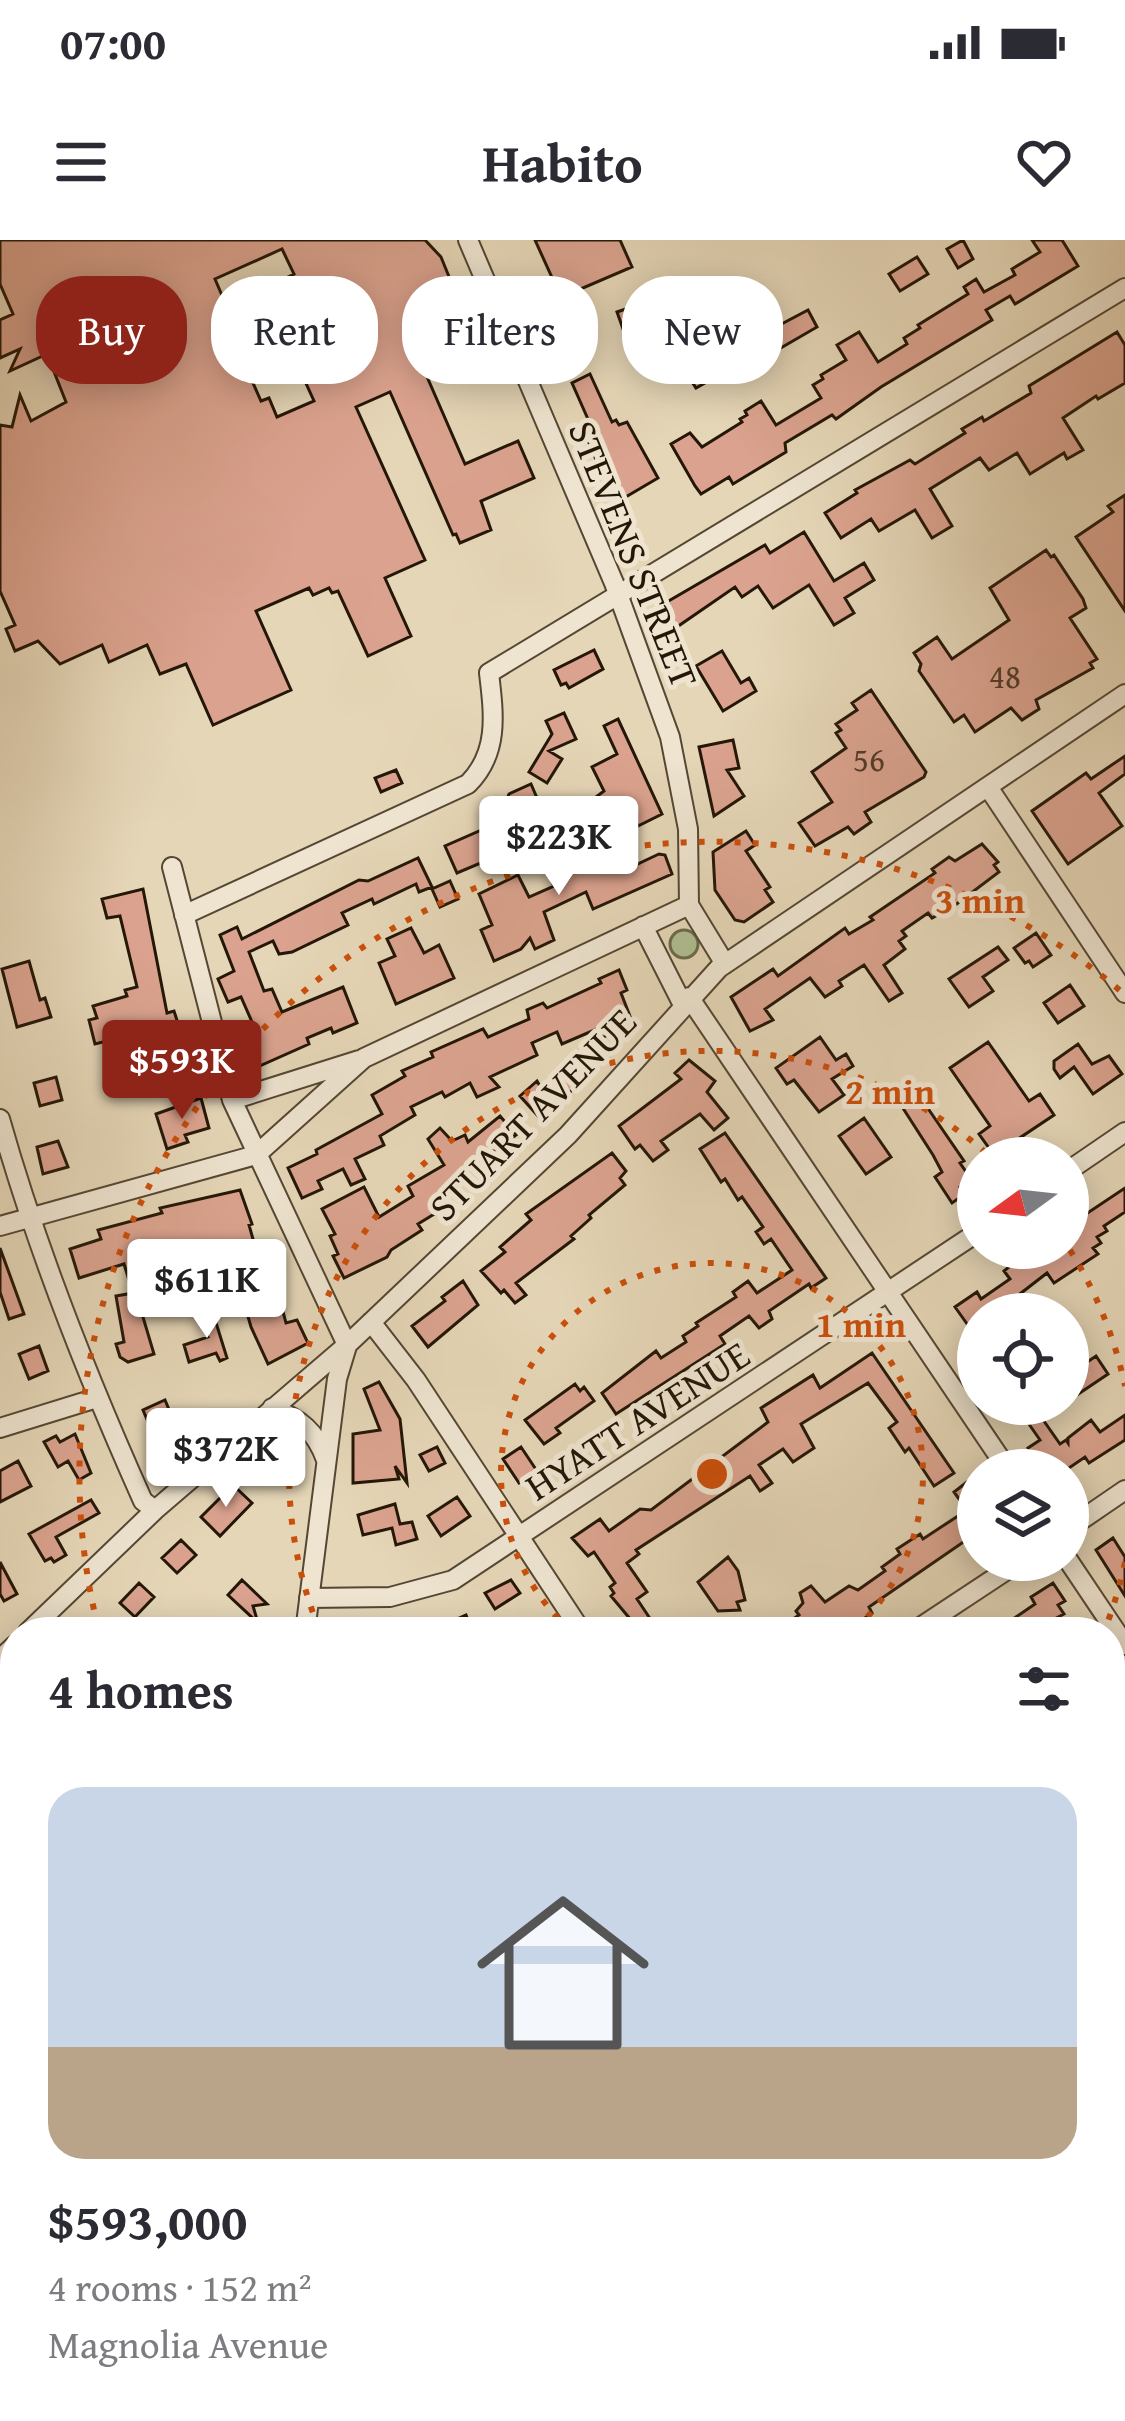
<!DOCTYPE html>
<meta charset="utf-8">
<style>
body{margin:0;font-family:"Gentium Book Plus",serif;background:#f7f7f7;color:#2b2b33;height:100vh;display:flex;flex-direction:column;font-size:45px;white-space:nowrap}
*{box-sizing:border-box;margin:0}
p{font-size:39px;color:#7c7c81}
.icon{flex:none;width:66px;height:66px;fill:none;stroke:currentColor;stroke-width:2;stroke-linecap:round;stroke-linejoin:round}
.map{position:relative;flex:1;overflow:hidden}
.sheet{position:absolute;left:0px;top:1377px;width:1125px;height:804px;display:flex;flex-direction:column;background:#fff;border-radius:48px 48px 0 0;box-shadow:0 6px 30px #0003}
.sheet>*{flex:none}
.guide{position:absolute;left:36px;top:36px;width:1053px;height:108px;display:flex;gap:24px}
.needle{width:78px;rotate:255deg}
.buttons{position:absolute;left:957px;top:897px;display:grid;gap:24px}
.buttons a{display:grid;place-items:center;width:132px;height:132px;border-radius:50%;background:#fff;box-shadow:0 6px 30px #0003;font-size:60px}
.price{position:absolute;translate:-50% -102px;padding:0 27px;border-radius:12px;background:#fff;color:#222;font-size:39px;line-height:78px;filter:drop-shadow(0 3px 6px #0008)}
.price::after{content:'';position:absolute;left:50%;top:72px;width:36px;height:27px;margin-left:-18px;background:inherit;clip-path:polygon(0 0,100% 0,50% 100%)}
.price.on{background:#8f2418;color:#fff}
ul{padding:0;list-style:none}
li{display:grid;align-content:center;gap:24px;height:636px;padding:0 48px}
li+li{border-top:3px solid #e1e1e2}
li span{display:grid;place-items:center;height:372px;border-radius:36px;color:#555}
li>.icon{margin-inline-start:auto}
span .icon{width:216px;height:216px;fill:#fffc;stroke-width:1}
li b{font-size:51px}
h2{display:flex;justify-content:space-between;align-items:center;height:144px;padding:0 48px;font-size:51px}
.pill{padding:0 42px;border-radius:48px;background:#fff;box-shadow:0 6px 30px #0003;font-size:42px;line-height:108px}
.pill.on{background:#8f2418;color:#fff}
.status{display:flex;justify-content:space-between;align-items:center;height:84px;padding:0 60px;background:#fff;direction:ltr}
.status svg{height:33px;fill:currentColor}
header{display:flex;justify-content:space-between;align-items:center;height:156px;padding:0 48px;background:#fff;font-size:54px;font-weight:600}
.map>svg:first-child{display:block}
</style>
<div class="status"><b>07:00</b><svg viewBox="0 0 49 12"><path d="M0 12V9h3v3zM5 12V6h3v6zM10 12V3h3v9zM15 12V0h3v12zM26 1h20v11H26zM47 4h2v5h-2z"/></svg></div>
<header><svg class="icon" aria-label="menu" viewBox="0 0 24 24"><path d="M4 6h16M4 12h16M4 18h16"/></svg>Habito<svg class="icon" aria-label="heart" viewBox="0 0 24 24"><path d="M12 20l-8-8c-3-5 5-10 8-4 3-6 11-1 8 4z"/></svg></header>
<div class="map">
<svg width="1125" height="2181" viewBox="0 0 1125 2181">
<rect width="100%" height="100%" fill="#e5d6b7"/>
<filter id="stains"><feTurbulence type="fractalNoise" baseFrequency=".00167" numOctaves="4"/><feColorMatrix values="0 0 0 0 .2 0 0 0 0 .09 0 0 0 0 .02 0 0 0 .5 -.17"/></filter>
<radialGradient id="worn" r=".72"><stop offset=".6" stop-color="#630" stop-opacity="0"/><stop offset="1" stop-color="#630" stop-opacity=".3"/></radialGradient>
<!-- green -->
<path fill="#afbf92" stroke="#6a6b4c" stroke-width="3" d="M670 704a14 14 0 1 1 28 0a14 14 0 1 1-28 0Z"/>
<!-- building -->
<path fill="#dba38f" stroke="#241707" stroke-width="3" fill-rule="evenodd" d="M0 0H425L441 17 480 113 428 139 465 224 518 201 534 238 481 261 491 290 460 303 456 294 453 295 390 152 356 167 425 320 385 338 411 396 368 416 338 351 332 353 329 348 313 355 309 348 256 371 291 450 213 485 186 424 160 434 147 405 109 422 102 405 60 424 38 401 15 411 6 389 15 385 0 351V185L12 187 20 155 31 181 66 162 47 114 10 131 20 109 0 118V80L13 74 0 44ZM282 9 294 34 227 67 215 39ZM241 116 284 132 298 126 314 161 277 177 269 158 261 161Z
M535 0H620L632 27 548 63 541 48 554 42Z
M963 0 973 19 958 28 947 9Z
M1032 0H1062L1078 26 1015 64 1010 56 986 70 992 80 881 147 836 179 832 175 785 203 786 212 733 244 729 237 701 254 695 246 671 204 690 193 702 207 742 182 740 179 747 175 745 171 761 161 776 185 821 158 813 145 823 139 821 135 846 120 837 105 859 92 878 122 907 104 904 98 920 88 918 85 968 54 964 47 976 39 984 52 1015 35 1012 29 1040 12Z
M917 17 928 34 900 51 889 34Z
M643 63 654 94 628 103 617 72Z
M808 70 817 87 767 116 764 110 696 148 687 134Z
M1117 92 1125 105V143L1098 159 1096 156 1063 178 1083 210 1067 219 1064 213 1030 234 1017 213 989 230 980 218 930 249 952 286 932 298 915 270 879 291 871 279 841 298 825 273 857 253 855 250 910 220 915 224 965 193 962 189 982 177 984 181 1031 153 1029 146Z
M590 134 612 182 616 180 619 185 627 182 658 238 624 258 601 220 597 222 587 198 591 186 572 143Z
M1125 255V371L1076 297 1113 272 1108 266Z
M804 292 834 341 864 323 874 340 845 358 854 373 834 385 809 345 773 368 758 346 742 357 735 347 674 389 660 366 765 305 770 313Z
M1046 310 1051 317 1054 315 1083 359 1086 368 1070 378 1097 419 1090 423 1093 428 1036 460 1039 469 1022 480 1011 468 975 492 964 475 954 482 919 431 921 424 914 413 937 397 952 419 1009 380 990 348Z
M594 410 603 429 569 448 566 443 561 445 554 430Z
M722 411 741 443 749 438 756 451 723 471 696 426Z
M871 450 926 532 924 537 865 572 871 582 854 594 848 587 815 606 799 583 832 562 812 532 846 508 836 493 841 490 836 484 857 470 852 463Z
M564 473 576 499 549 511 562 519 547 543 529 532 552 494 546 481Z
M618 479 662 574 638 586 625 559 570 584 567 579 604 551 592 527 617 514 604 486Z
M733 500 739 528 727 530 744 556 714 576 699 507Z
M1125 516V534L1099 553 1122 586 1068 624 1032 571 1086 533 1091 539Z
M396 530 402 543 381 552 375 538Z
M531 544 552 593 457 633 445 606 495 584 492 578 501 574 509 554Z
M746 591 755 605 746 611 770 647 765 650 773 662 744 682 735 680 715 650 713 612Z
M982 604 998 622 994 625 999 632 954 666 932 678 928 673 902 691 906 696 899 701 905 709 884 725 902 753 889 761 864 725 839 741 842 746 825 757 810 738 765 769 773 780 750 791 731 757 773 729 778 736 845 688 849 694 873 680 870 677 935 633 932 629 949 617 955 621Z
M578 609 587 631 620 615 627 629 659 614 665 615 672 634 593 669 586 652 544 672 554 700 535 709 530 698 521 709 494 721 481 690 492 685 479 654 518 635 529 657 554 646 544 625Z
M418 618 432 647 419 652 416 644 374 664 372 659 342 673 348 685 292 712 279 714 273 701 249 712 264 751 272 749 282 772 343 747 357 783 333 793 331 788 307 798 309 804 255 828 241 797 256 791 241 757 228 762 218 739 234 731 220 695 237 687 242 699 359 640 368 641Z
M450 641 458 659 440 667 432 649Z
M143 649 167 773 174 771 183 799 122 811 119 798 95 804 89 780 97 778 93 766 127 756 125 750 137 747 120 676 107 678 102 659Z
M411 688 424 713 439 705 454 738 396 764 379 723 395 716 387 699Z
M1036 693 1051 715 1033 727 1029 721 1025 723 1014 708Z
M998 707 1008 720 983 737 993 751 969 767 949 739Z
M29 721 40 760 45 758 51 777 17 787 2 729Z
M619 730 627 750 621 753 633 784 597 800 609 813 552 870 539 877 520 856 537 841 541 848 604 786 562 804 557 792 532 803 537 815 490 837 499 847 477 857 470 843 445 857 442 852 411 867 415 875 380 896 384 905 355 919 365 939 351 945 343 929 318 941 322 949 302 958 288 928 317 914 316 910 382 874 372 855 405 836 402 831 433 817 431 812 483 789 488 797 529 779 527 770 543 763 547 768 601 743 599 739Z
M1070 745 1084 766 1058 783 1044 763Z
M820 797 836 820 846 814 853 826 832 839 844 855 819 872 794 840 787 844 776 828Z
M988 802 1029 861 1040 854 1054 875 994 915 979 894 990 886 950 828Z
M1078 804 1092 824 1109 816 1122 834 1093 854 1074 827 1060 838 1054 829V821Z
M689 820 715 841 707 852 728 878 714 890 700 874 661 901 668 910 653 921 640 905 635 909 619 886 681 839 675 833Z
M56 837 62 860 40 866 34 843Z
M916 851 964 921 960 923 971 939 960 947 965 954 952 963 935 937 942 932 933 915 899 862Z
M201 858 209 888 185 895 188 902 167 909 156 874Z
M500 876 516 895 466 932 469 938 441 951 449 965 418 984 422 990 391 1010 387 1017 344 1038 333 1016 338 1014 330 996 335 994 322 969 364 947 379 977 413 956 408 946 444 925 428 899 440 888 452 901 465 895 468 902Z
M864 878 891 917 866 934 839 896Z
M725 893 826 1038 811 1048 809 1044 769 1071 772 1079 759 1088 749 1076 720 1096 725 1104 616 1174 602 1153 656 1111 661 1118 686 1102 683 1096 698 1086 696 1083 736 1057 733 1052 748 1041 757 1053 792 1030 771 999 764 1004 756 992 763 987 742 957 738 960 725 939 721 942 700 909Z
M58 901 68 927 43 934 37 907Z
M612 913 626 931 620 938 625 945 589 975 591 978 571 996 574 999 516 1043 526 1055 515 1063 504 1050 501 1053 481 1031 505 1012 500 1007 531 980 526 974Z
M1125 948V972L1104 986 1107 991 1097 997 1101 1003 1093 1008 1098 1014 1054 1043 1047 1033 994 1074H978V1082L970 1088 955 1067 977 1052 981 1059 1010 1039 1004 1031 1032 1008H1068V986Z
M240 950 252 984 249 985 260 1024 270 1023 286 1083 297 1080 308 1103 268 1124 251 1087 243 1059 221 1066 201 1004 164 1014 175 1044 137 1057 154 1114 128 1122 120 1117 116 1104 124 1102 116 1056 133 1053 124 1024 79 1038 70 1009 101 999 98 990 162 973 160 968Z
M0 1008 24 1074 9 1079 0 1052Z
M463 1041 478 1065 428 1107 412 1086 445 1061 442 1057Z
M212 1070 227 1118 220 1121 216 1113 189 1122 184 1105 208 1097 197 1076Z
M39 1106 48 1131 29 1139 19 1114Z
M872 1113 954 1233 934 1246 909 1208 905 1212 889 1188 897 1182 868 1143 801 1184 814 1208 793 1222 783 1209 759 1225 772 1243 760 1251 750 1236 636 1310 639 1314 627 1323 647 1352 637 1359 659 1392H641L611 1356 614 1353 610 1347 615 1343 594 1312 588 1316 572 1298 600 1279 609 1291 640 1269 651 1270 768 1182 761 1168 813 1135 820 1148Z
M1096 1116 1108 1134 1068 1161V1135Z
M379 1142 400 1179 407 1243 395 1226 399 1239 353 1243V1194L380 1190 364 1149Z
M575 1144 580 1151 584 1147 594 1161 556 1188 560 1193 544 1204 525 1180Z
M165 1160 177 1189 172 1191 174 1205 160 1210 143 1170Z
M1015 1164H1054L1039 1174 1060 1204 1066 1200 1068 1203V1198L1091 1180 1100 1192 1125 1175V1200L1089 1223 1085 1217 1066 1230H1042L1028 1208 1040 1200Z
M75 1194 91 1233 79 1240 68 1221 58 1227 44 1202 56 1196 60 1202Z
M437 1207 445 1223 429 1231 420 1215Z
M521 1207 537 1231 519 1243 503 1219Z
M18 1221 31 1246 0 1262V1231Z
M967 1242 978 1258V1292L869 1367 872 1373 855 1385 851 1379 834 1392H774L799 1375 796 1371 803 1363 800 1353 811 1346 825 1362 849 1346 858 1350 885 1331 882 1327 900 1314 897 1309 920 1294 923 1299 967 1270 954 1252Z
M233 1245 252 1263 220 1296 201 1277Z
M457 1257 470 1276 441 1296 428 1276Z
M91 1260 99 1273 56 1297 66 1315 54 1322 51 1318 45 1321 29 1294Z
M395 1264 400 1284 412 1282 417 1299 396 1305 392 1288 363 1295 358 1275Z
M1113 1298 1125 1317V1356L1096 1310Z
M181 1300 196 1315 177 1333 162 1318Z
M728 1317 738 1331 745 1360 737 1362 740 1370 718 1371 698 1342Z
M0 1322 17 1354 4 1361 0 1354Z
M242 1340 267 1364 253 1366 258 1383 228 1355Z
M511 1340 520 1353 495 1369 485 1353Z
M139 1343 154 1357 135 1377 120 1363Z
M1053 1343 1065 1361 1058 1365 1064 1374 1029 1392H994L1035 1364 1031 1357Z
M466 1375 473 1392H428Z
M1125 1459V1528L1110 1506V1470Z
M15 1473V1502L0 1517V1488Z
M1110 1658 1125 1680V1692L1110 1703Z
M15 1689V1715L0 1731V1704Z
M15 1889V1934L0 1918V1903Z
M1125 1960V2007L1110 1986V1971Z
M1110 2098 1118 2108 1125 2104V2147L1110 2124Z
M181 2166H194L201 2181H149Z
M826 2166H878L858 2181H804Z
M1025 2166H1068L1046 2181H1003Z"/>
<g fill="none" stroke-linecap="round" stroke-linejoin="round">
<!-- minor casing -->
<g stroke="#544733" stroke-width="22">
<path id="minor" d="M468 0 614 343 670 497 688 589 689 665 725 724
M988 547 1125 753
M172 627 232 860 347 1105
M184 675 468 544C499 513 494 475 489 433L1125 48
M643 686 683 765
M689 757 1008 1230
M232 860 359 820
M0 879C37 1010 87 1136 143 1261L155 1270
M1068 931 1125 892
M0 986 256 915 364 818 689 665
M371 1082 416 1140 582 1392
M272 1168C300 1179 316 1191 326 1220
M0 1188 97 1158
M1068 1289 1125 1250
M1068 1320 1125 1405
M309 1358 390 1357 453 1340 978 992
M28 1392 155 1270 347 1105 568 895 719 728 1125 454
M305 1392 337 1139 347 1106
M913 1392 1022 1320
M0 1419 15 1405
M1110 1623 1125 1613
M0 1793 15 1777
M1110 2062 1125 2052
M403 2166 420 2181
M328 2181 344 2166
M936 2181 958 2166"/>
</g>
<!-- minor -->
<use href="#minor" stroke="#eee4d0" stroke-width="18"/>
</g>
<!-- distance rings -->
<g fill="none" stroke="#cb4f0b" stroke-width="6" stroke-dasharray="6 12">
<path d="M571 1391A211 211 0 1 1 853 1391"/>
<path d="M1125 1322A422 422 0 0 1 1105 1389M319 1389A422 422 0 0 1 992 918M1070 1010A422 422 0 0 1 1125 1146"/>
<path d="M98 1387A633 633 0 0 1 1123 753"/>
</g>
<g text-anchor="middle" stroke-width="10" stroke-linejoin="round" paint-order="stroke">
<!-- number labels -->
<g font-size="33" fill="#523a29">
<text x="1005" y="448">48</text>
<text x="869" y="531">56</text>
</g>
<!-- street labels -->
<g font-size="39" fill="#241707" stroke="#eee4d0">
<text transform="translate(634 314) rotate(68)" y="14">STEVENS STREET</text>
<text transform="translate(532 874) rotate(-46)" y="14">STUART AVENUE</text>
<text transform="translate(637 1180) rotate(-33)" y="14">HYATT AVENUE</text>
</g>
</g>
<circle cx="712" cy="1234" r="18" fill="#cb4f0b" stroke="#eee4d0" stroke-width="6"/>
<g font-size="36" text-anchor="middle" font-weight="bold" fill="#cb4f0b" stroke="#eee4d0" stroke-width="10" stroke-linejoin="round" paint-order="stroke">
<text x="980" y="673">3 min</text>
<text x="890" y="864">2 min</text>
<text x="861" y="1097">1 min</text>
</g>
<rect width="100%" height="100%" filter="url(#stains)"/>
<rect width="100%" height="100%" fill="url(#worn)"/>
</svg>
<div class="buttons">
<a><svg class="needle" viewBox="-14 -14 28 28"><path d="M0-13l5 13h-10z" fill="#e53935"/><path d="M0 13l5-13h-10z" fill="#7c7c81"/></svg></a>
<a><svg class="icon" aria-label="locate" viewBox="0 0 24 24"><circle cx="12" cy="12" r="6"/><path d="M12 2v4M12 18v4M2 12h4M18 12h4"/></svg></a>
<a><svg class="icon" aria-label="layers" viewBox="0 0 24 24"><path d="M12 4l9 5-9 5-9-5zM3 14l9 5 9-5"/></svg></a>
</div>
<b class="price" style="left:559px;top:658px">$223K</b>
<b class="price on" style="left:182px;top:882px">$593K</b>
<b class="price" style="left:207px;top:1101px">$611K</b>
<b class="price" style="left:226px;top:1270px">$372K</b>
<div class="guide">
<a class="pill on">Buy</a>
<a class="pill">Rent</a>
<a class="pill">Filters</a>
<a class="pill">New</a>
</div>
<section class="sheet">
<h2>4 homes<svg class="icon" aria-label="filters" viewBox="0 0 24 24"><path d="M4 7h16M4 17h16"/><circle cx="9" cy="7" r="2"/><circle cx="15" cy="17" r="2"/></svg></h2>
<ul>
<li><span style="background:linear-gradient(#c9d6e8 70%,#b9a48a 0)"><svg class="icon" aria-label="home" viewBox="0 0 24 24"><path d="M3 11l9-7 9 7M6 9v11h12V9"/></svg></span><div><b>$593,000</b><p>4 rooms · 152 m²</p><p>Magnolia Avenue</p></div></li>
</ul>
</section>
</div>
